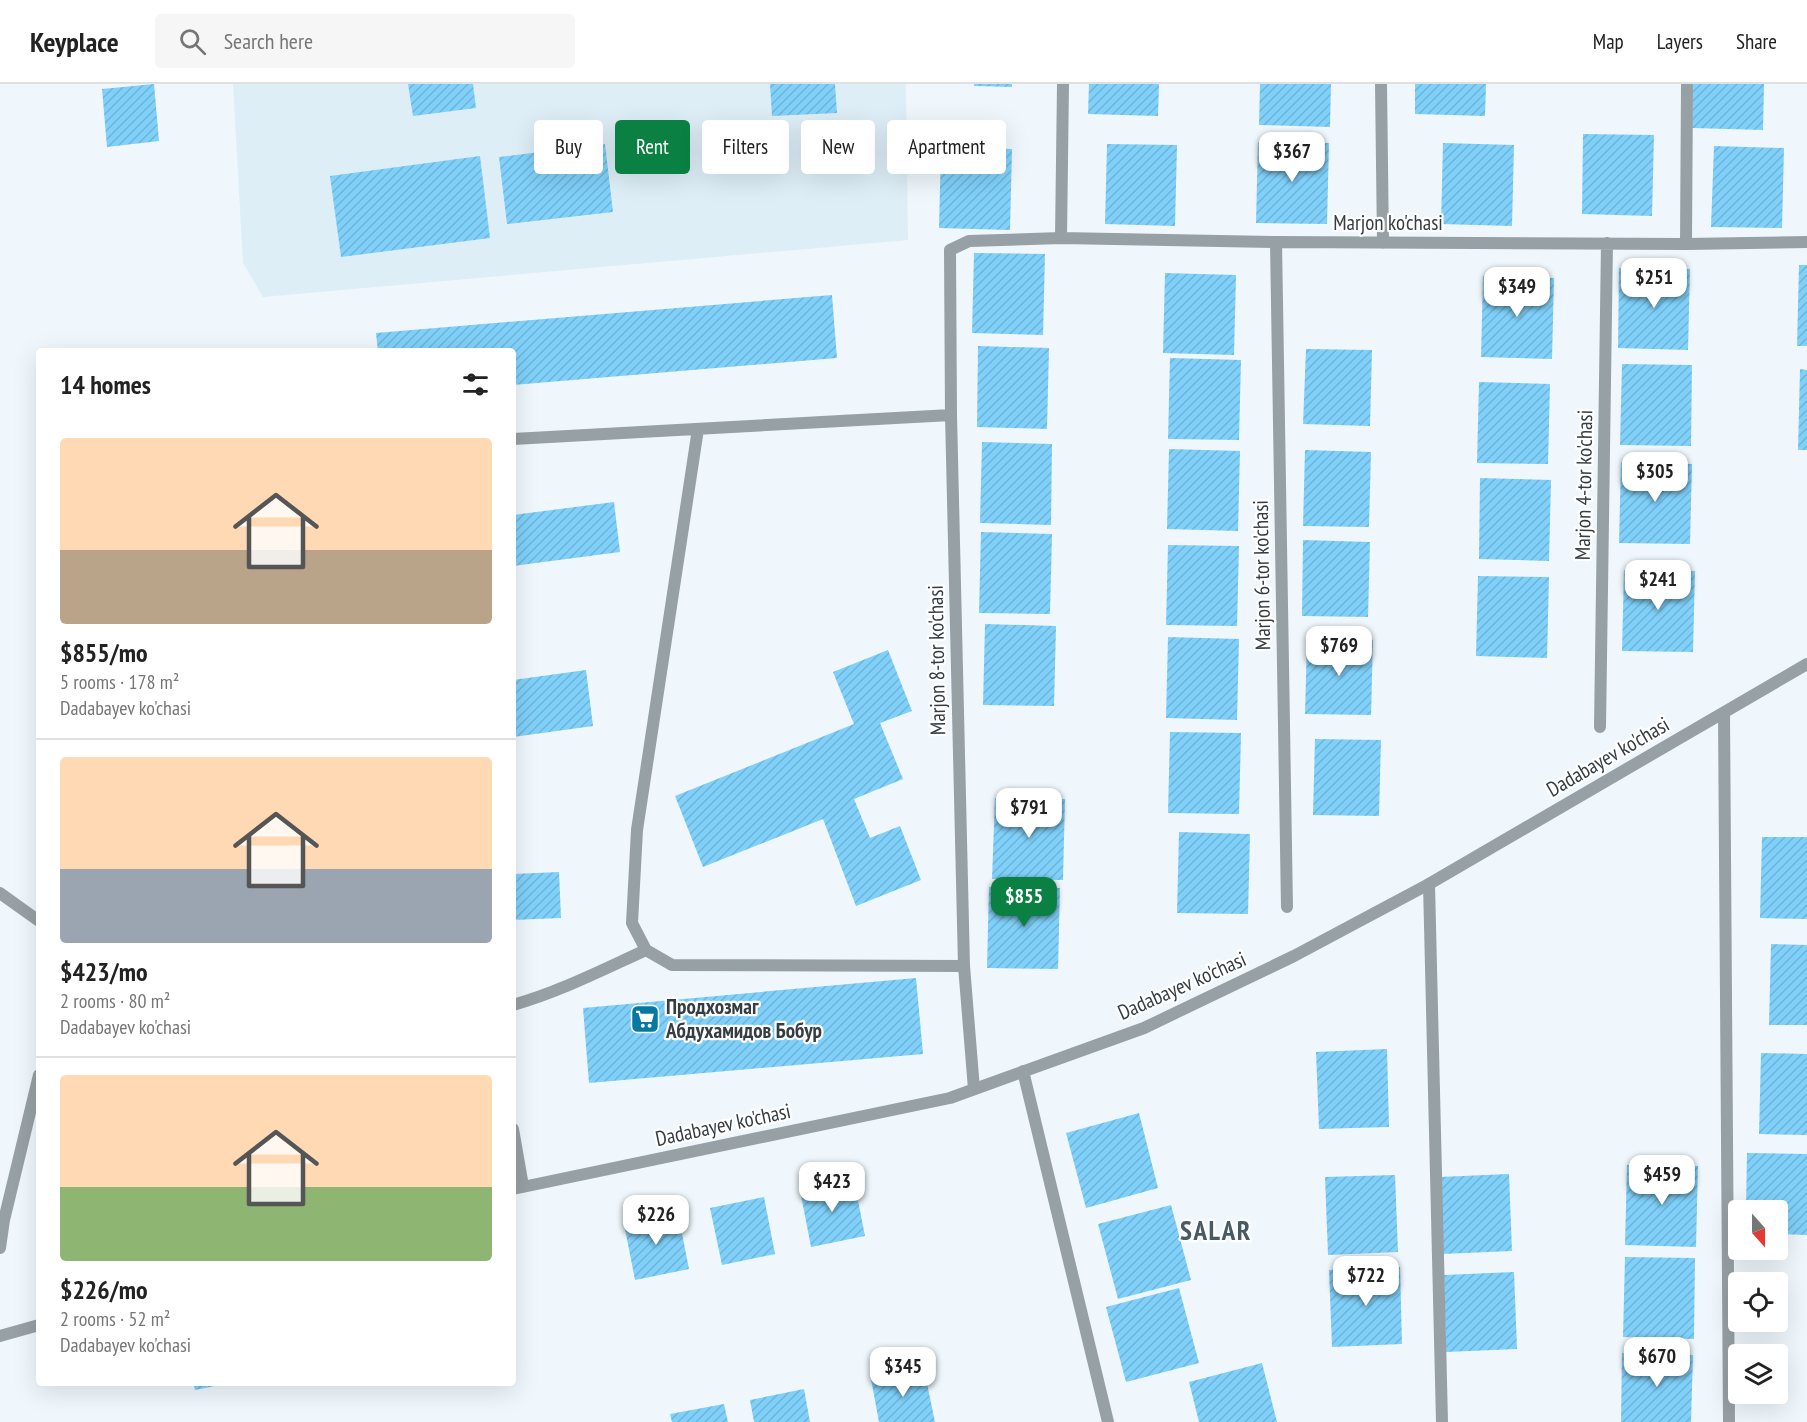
<!DOCTYPE html>
<meta charset="utf-8">
<style>
body{margin:0;font-family:"PT Sans Narrow",sans-serif;background:#f6f6f6;color:#222;height:100vh;display:flex;flex-direction:column;font-size:22px;white-space:nowrap}
*{box-sizing:border-box;margin:0}
p{font-size:20px;color:#767676}
.icon{flex:none;width:33px;height:33px;fill:none;stroke:currentColor;stroke-width:2;stroke-linecap:round;stroke-linejoin:round}
.map{position:relative;flex:1;overflow:hidden}
.sheet{position:absolute;left:36px;top:264px;width:480px;height:1038px;display:flex;flex-direction:column;background:#fff;border-radius:6px;box-shadow:0 6px 24px #0002}
.sheet>*{flex:none}
.top-card{position:absolute;left:534px;top:36px;width:570px;height:54px;display:flex;gap:12px}
.needle{width:39px;rotate:159deg}
.buttons{position:absolute;left:1728px;top:1116px;display:grid;gap:12px}
.buttons a{display:grid;place-items:center;width:60px;height:60px;border-radius:6px;background:#fff;box-shadow:0 6px 24px #0002;font-size:30px}
.price{position:absolute;translate:-50% -51px;padding:0 14px;border-radius:12px;background:#fff;color:#222;font-size:20px;line-height:39px;filter:drop-shadow(0 2px 3px #0008)}
.price::after{content:'';position:absolute;left:50%;top:36px;width:18px;height:14px;margin-left:-9px;background:inherit;clip-path:polygon(0 0,100% 0,50% 100%)}
.price.active{background:#0b8043;color:#fff}
ul{padding:0;list-style:none}
li{display:grid;align-content:center;gap:12px;height:318px;padding:0 24px}
li+li{border-top:2px solid #e0e0e0}
li span{display:grid;place-items:center;height:186px;border-radius:6px;color:#555}
li>.icon{margin-inline-start:auto}
span .icon{width:108px;height:108px;fill:#fffc;stroke-width:1}
li b{font-size:26px}
h2{display:flex;justify-content:space-between;align-items:center;height:72px;padding:0 24px;font-size:26px}
.pill{padding:0 21px;border-radius:6px;background:#fff;box-shadow:0 6px 24px #0002;font-size:21px;line-height:54px}
.pill.active{background:#0b8043;color:#fff}
header{display:flex;align-items:center;gap:36px;box-sizing:border-box;height:84px;padding:0 30px;background:#fff;border-bottom:2px solid #e0e0e0}
header strong{font-size:28px}
nav{display:flex;gap:33px;margin-inline-start:auto;font-size:21px}
.search{width:420px;height:54px;background:#f6f6f6;display:flex;align-items:center;gap:15px;box-sizing:border-box;padding:0 21px;border-radius:6px;color:#767676;font-size:22px}
.map>svg:first-child{display:block}
</style>
<header>
<strong>Keyplace</strong>
<div class="search"><svg class="icon" aria-label="search" viewBox="0 0 24 24"><circle cx="10" cy="10" r="6"/><path d="M15 15l6 6"/></svg>Search here</div>
<nav><a>Map</a><a>Layers</a><a>Share</a></nav>
</header>
<div class="map">
<svg width="1807" height="1338" viewBox="0 0 1807 1338">
<defs>
<pattern id="building-hatch" width="6" height="6" patternUnits="userSpaceOnUse" patternTransform="scale(1.5)"><rect width="6" height="6" fill="#80d1fa"/><path d="M-1 1l2-2M0 6l6-6M5 7l2-2" fill="none" stroke="#6fb4d8"/></pattern>
</defs>
<rect width="100%" height="100%" fill="#eff7fc"/>
<!-- built -->
<path fill="#ddeef7" d="M233 0H906L908 156 263 213 243 179Z"/>
<!-- building -->
<path fill="url(#building-hatch)" d="M154 0 159 57 107 63 102 5Z
M408 0H473L476 24 413 32Z
M770 0H835L837 29 772 32Z
M974 0H1012V3L974 2Z
M1089 0H1159L1158 32 1088 30Z
M1260 0H1331L1330 43 1259 41Z
M1415 0H1486L1485 32 1415 30Z
M1693 0H1764L1763 46 1692 44Z
M1583 50 1654 51 1652 132 1582 130Z
M1258 58 1329 59 1327 140 1256 139Z
M1443 59 1514 61 1512 142 1441 140Z
M605 60 613 128 507 140 499 73Z
M1107 60 1177 61 1175 142 1105 140Z
M1714 62 1784 64 1782 144 1711 143Z
M941 63 1012 65 1010 146 939 144Z
M480 72 490 154 341 173 330 92Z
M974 169 1045 170 1043 251 972 249Z
M1799 181H1807V262H1797Z
M1619 184 1690 185 1688 266 1618 264Z
M1165 189 1236 191 1234 271 1163 269Z
M1483 192 1554 194 1552 275 1481 273Z
M832 211 837 274 513 301V267H378L376 249Z
M978 262 1049 264 1047 345 977 343Z
M1306 265 1372 266 1370 342 1303 340Z
M1170 274 1241 276 1239 356 1168 355Z
M1622 280 1692 281 1691 362 1620 361Z
M1800 285 1807 286V366H1798Z
M1479 298 1550 300 1548 380 1477 379Z
M982 358 1052 360 1051 441 980 439Z
M1169 365 1240 367 1238 447 1167 445Z
M1305 366 1371 368 1369 443 1303 442Z
M1621 378 1692 380 1690 460 1619 459Z
M1480 394 1551 396 1549 477 1479 475Z
M614 418 620 468 513 482V431Z
M981 448 1052 450 1050 530 979 529Z
M1303 456 1370 458 1368 533 1302 532Z
M1168 461 1239 462 1237 542 1166 541Z
M1624 486 1695 487 1693 568 1622 567Z
M1478 492 1549 493 1547 574 1476 572Z
M985 540 1056 542 1054 622 983 621Z
M1168 553 1239 555 1237 636 1166 634Z
M1307 554 1373 556 1371 631 1305 630Z
M888 566 912 627 880 639 903 695 854 715 870 754 900 742 921 796 856 822 823 735 703 783 675 712 854 640 833 588Z
M586 586 593 642 513 653V596Z
M1170 648 1241 649 1239 730 1168 729Z
M1315 655 1381 656 1379 732 1313 731Z
M995 714 1065 715 1063 796 992 795Z
M1179 748 1250 750 1248 830 1177 829Z
M1762 753H1807V835L1760 834Z
M559 788 561 834 513 836V790Z
M989 803 1060 804 1058 885 987 884Z
M1771 860 1807 861V941H1769Z
M916 894 923 970 589 999 583 924Z
M1387 965 1389 1043 1319 1045 1316 968Z
M1761 969 1807 970V1051L1759 1050Z
M1139 1029 1158 1104 1086 1124 1066 1049Z
M1747 1069 1807 1070V1151L1778 1150V1126H1746Z
M1627 1081 1698 1082 1696 1163 1625 1161Z
M1509 1090 1512 1167 1442 1170 1439 1093Z
M1395 1091 1398 1168 1328 1171 1325 1093Z
M854 1096 865 1152 811 1163 800 1106Z
M764 1113 775 1170 722 1181 710 1124Z
M1171 1121 1191 1196 1118 1215 1098 1140Z
M678 1129 689 1185 635 1196 624 1140Z
M1625 1173 1695 1174 1694 1255 1623 1253Z
M1400 1183 1402 1260 1332 1263 1329 1186Z
M1514 1188 1517 1265 1446 1268 1444 1191Z
M1179 1204 1199 1279 1126 1298 1106 1223Z
M1622 1269 1693 1271 1691 1338H1621Z
M1262 1279 1277 1338H1199L1189 1298Z
M924 1285 935 1338H879L871 1295Z
M193 1299H225V1300L195 1306Z
M804 1305 810 1338H754L750 1316Z
M724 1320 728 1338H672L670 1330Z"/>
<g fill="none" stroke-linecap="round" stroke-linejoin="round">
<!-- lane -->
<path stroke="#97a0a4" stroke-width="12" d="M1381 0 1383 159
M1061 154 1063 0
M1276 158 1287 823
M1686 160 1687 0
M698 345 637 746 632 839 646 866 672 881 964 882
M513 355 951 331
M1724 629 1729 1338
M1600 643 1607 159
M1429 800 1442 1338
M513 921C559 908 602 886 646 866
M974 1005 964 882 951 331 950 166 969 157 1061 154 1276 158 1686 160 1807 158
M513 1045 523 1102
M0 1164 4 1136 39 991"/>
<!-- street -->
<path stroke="#97a0a4" stroke-width="12" d="M0 809 39 837
M1023 987 1108 1338
M513 1105 950 1014 1144 944 1294 872 1429 800 1807 580
M0 1252 39 1241"/>
</g>
<!-- icons -->
<defs>
<g id="supermarket-square" transform="scale(1.5)"><rect x="-9" y="-9" width="18" height="18" rx="4" fill="#0678a1" stroke="#fff"/><path d="M-6-5.5h2.5l.6 2H6L4.5 2H-2.5L-4.4-4H-6ZM-1.5 3.2a1.3 1.3 0 1 0 .1 0ZM3 3.2a1.3 1.3 0 1 0 .1 0Z" fill="#fff"/></g>
</defs>
<g fill-rule="evenodd">
<use href="#supermarket-square" x="645" y="935"/>
</g>
<g text-anchor="middle" stroke-width="4.5" stroke-linejoin="round" paint-order="stroke">
<!-- street labels -->
<g font-size="21" fill="#343d41" stroke="#fff">
<text x="1388" y="146">Marjon ko'chasi</text>
<text transform="translate(1584 401) rotate(-89)" y="7">Marjon 4-tor ko'chasi</text>
<text transform="translate(1262 491) rotate(-91)" y="7">Marjon 6-tor ko'chasi</text>
<text transform="translate(937 576) rotate(-91)" y="7">Marjon 8-tor ko'chasi</text>
<text transform="translate(1608 673) rotate(-30)" y="7">Dadabayev ko'chasi</text>
<text transform="translate(1182 902) rotate(-24)" y="7">Dadabayev ko'chasi</text>
<text transform="translate(723 1041) rotate(-12)" y="7">Dadabayev ko'chasi</text>
</g>
<!-- poi labels -->
<g font-size="21" font-weight="bold" fill="#343d41" stroke="#fff" text-anchor="start">
<text x="666" y="930">Продхозмаг<tspan x="666" dy="24">Абдухамидов Бобур</tspan></text>
</g>
<!-- district labels -->
<g font-size="27" font-weight="bold" letter-spacing="1.5" fill="#485a64" stroke="#fff">
<text x="1216" y="1156">SALAR</text>
</g>
</g>
</svg>
<div class="buttons">
<a><svg class="needle" viewBox="-14 -14 28 28"><path d="M0-13l5 13h-10z" fill="#e53935"/><path d="M0 13l5-13h-10z" fill="#767676"/></svg></a>
<a><svg class="icon" aria-label="locate" viewBox="0 0 24 24"><circle cx="12" cy="12" r="6"/><path d="M12 2v4M12 18v4M2 12h4M18 12h4"/></svg></a>
<a><svg class="icon" aria-label="layers" viewBox="0 0 24 24"><path d="M12 4l9 5-9 5-9-5zM3 14l9 5 9-5"/></svg></a>
</div>
<b class="price" style="left:1292px;top:99px">$367</b>
<b class="price" style="left:1654px;top:225px">$251</b>
<b class="price" style="left:1517px;top:234px">$349</b>
<b class="price" style="left:1655px;top:419px">$305</b>
<b class="price" style="left:1658px;top:527px">$241</b>
<b class="price" style="left:1339px;top:593px">$769</b>
<b class="price" style="left:1029px;top:755px">$791</b>
<b class="price active" style="left:1024px;top:844px">$855</b>
<b class="price" style="left:1662px;top:1122px">$459</b>
<b class="price" style="left:832px;top:1129px">$423</b>
<b class="price" style="left:656px;top:1162px">$226</b>
<b class="price" style="left:1366px;top:1223px">$722</b>
<b class="price" style="left:1657px;top:1304px">$670</b>
<b class="price" style="left:903px;top:1314px">$345</b>
<div class="top-card">
<a class="pill">Buy</a>
<a class="pill active">Rent</a>
<a class="pill">Filters</a>
<a class="pill">New</a>
<a class="pill">Apartment</a>
</div>
<section class="sheet">
<h2>14 homes<svg class="icon" aria-label="filters" viewBox="0 0 24 24"><path d="M4 7h16M4 17h16"/><circle cx="9" cy="7" r="2"/><circle cx="15" cy="17" r="2"/></svg></h2>
<ul>
<li><span style="background:linear-gradient(#ffd9b3 60%,#b9a48a 0)"><svg class="icon" aria-label="home" viewBox="0 0 24 24"><path d="M3 11l9-7 9 7M6 9v11h12V9"/></svg></span><div><b>$855/mo</b><p>5 rooms · 178 m²</p><p>Dadabayev ko'chasi</p></div></li>
<li><span style="background:linear-gradient(#ffd9b3 60%,#9aa5b1 0)"><svg class="icon" aria-label="home" viewBox="0 0 24 24"><path d="M3 11l9-7 9 7M6 9v11h12V9"/></svg></span><div><b>$423/mo</b><p>2 rooms · 80 m²</p><p>Dadabayev ko'chasi</p></div></li>
<li><span style="background:linear-gradient(#ffd9b3 60%,#8fb573 0)"><svg class="icon" aria-label="home" viewBox="0 0 24 24"><path d="M3 11l9-7 9 7M6 9v11h12V9"/></svg></span><div><b>$226/mo</b><p>2 rooms · 52 m²</p><p>Dadabayev ko'chasi</p></div></li>
</ul>
</section>
</div>
